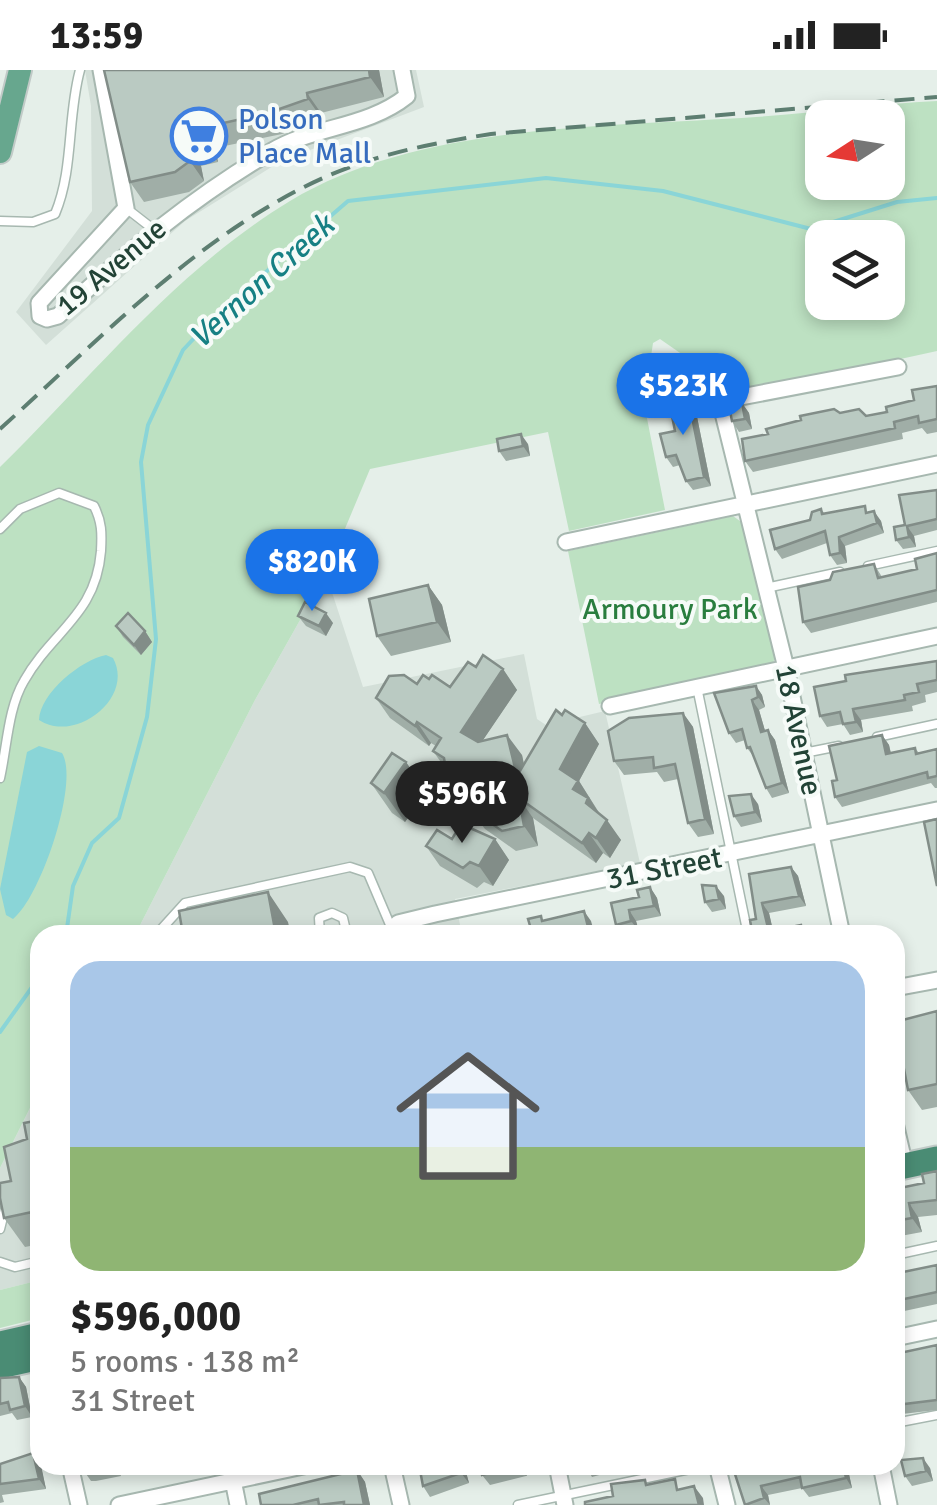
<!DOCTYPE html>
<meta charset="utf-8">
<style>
body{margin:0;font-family:Signika,sans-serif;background:#f6f6f6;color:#222;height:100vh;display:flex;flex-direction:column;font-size:38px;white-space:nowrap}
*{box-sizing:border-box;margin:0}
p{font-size:32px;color:#767676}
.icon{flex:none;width:55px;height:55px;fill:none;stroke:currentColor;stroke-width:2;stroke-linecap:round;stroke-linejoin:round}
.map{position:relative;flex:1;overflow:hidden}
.drawer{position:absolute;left:30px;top:855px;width:875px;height:550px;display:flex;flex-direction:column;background:#fff;border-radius:30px;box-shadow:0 5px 15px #0003}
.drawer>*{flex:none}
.needle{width:65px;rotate:258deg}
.tools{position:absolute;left:805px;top:30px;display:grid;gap:20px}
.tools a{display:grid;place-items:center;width:100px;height:100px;border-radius:20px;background:#fff;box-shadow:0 5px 15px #0003;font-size:50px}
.price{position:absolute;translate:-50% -85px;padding:0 22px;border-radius:35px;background:#1a73e8;color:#fff;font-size:32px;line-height:65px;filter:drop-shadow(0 2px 5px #0008)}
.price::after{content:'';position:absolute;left:50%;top:60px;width:30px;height:22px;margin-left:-15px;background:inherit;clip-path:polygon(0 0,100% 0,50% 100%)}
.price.selected{background:#222;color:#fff}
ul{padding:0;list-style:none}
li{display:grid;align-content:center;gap:20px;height:530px;padding:0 40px}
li+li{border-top:2px solid #e0e0e0}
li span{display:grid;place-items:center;height:310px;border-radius:30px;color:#555}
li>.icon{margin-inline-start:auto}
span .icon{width:180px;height:180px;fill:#fffc;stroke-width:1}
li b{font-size:42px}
.status{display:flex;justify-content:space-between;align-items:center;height:70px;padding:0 50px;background:#fff;direction:ltr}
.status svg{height:28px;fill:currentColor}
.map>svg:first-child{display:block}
</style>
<div class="status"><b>13:59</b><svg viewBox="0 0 49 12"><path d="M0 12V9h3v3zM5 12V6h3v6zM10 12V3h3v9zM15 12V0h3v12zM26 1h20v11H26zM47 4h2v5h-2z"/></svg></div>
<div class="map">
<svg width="937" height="1435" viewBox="0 0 937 1435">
<rect width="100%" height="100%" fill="#e5efe9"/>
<!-- built -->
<path fill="#d3dfd8" d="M85 0H416L424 37 281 91 185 151 46 275 16 242 92 141 91 36Z
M326 504 363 617 524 584 537 649 546 655 605 641 640 793 455 829 462 865H135L255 630Z
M40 1018V1210L0 1220V1098Z"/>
<!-- green -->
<path fill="#bde1c2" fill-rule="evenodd" d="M937 31V281L726 327 706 301 660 269 653 273 644 333 665 440 569 461 548 362 370 399 326 504 255 630 135 865H40V1018L0 1098V397C94 305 176 200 290 131 419 53 608 57 756 47 816 43 876 34 937 31ZM822 48H888V112H822ZM822 168H888V232H822Z
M733 446 744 454 775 586 773 594 599 634 568 481Z
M40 1210V1248L0 1258V1220Z"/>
<!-- water -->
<path fill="#8ad5d7" d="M106 585 113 588C135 628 75 674 39 650 40 623 81 590 106 585Z
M39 676 62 683C80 712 40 829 13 849L6 845 0 819 27 682Z"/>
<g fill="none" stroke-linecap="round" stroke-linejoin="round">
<!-- stream -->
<path stroke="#8ad5d7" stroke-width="4" d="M66 865 73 816 92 773 119 748 147 647 156 569 141 392 148 355 183 280 215 246 348 131 546 108 663 121 811 159 897 132 937 128
M0 962 40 906"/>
<!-- service casing -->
<g stroke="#a7b8b0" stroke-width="11">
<path id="service" d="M126 138 153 159
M0 151 33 152 55 144C74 99 67 47 80 0
M0 459 20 439 59 423 94 436C102 452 102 463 101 481 96 545 52 561 24 611 8 638 7 677 0 708
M868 496 937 481
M766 518 840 502
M697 617 748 865
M877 667 937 654
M804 683 839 676
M156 865 185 833 350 797 368 803 391 857
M320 865 319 848 332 843 343 848 347 865
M0 1159 6 1135
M895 1185 937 1176
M0 1192 15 1197 40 1191
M895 1353 937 1345
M518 1435 709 1395"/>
</g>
<!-- minor casing -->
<g stroke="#a7b8b0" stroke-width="19">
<path id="minor" d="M101 0 126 138 39 233 40 246 47 249 58 246C125 184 193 127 272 81 314 56 367 58 407 26L402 0
M566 472 937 394
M610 636 937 566
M390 865 398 853 435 844 937 740
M842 865 786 598 720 331 898 297
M895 918 937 910
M895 1053 905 1096
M895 1268 937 1259
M70 1395 79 1435
M230 1395 238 1435
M392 1395 401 1435
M557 1395 565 1435
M717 1395 727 1435
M881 1395 889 1435
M119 1435 308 1395"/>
</g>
<!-- primary casing -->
<g stroke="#c1cac7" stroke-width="26">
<path id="primary" d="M0 82 20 0"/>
</g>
<!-- trunk casing -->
<g stroke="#c1cac7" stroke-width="29">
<path id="trunk" d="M895 1098 937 1089
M0 1274 40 1265
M0 1296 40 1287"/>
</g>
<!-- service -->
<use href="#service" stroke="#fff" stroke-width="8"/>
<!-- minor -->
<use href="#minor" stroke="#fff" stroke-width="15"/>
<!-- primary -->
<use href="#primary" stroke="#67a78e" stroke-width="22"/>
<!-- trunk -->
<use href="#trunk" stroke="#4a8c74" stroke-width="25"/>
<!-- rail -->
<path stroke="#5d7e71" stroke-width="4" stroke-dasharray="20 10" stroke-linecap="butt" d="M0 359C100 269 199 164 323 108 376 84 434 73 491 64L937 27"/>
</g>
<!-- wall -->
<path fill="#a0aea7" d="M104 0H379L384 27 321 43 322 49 282 64 215 78 218 92 201 96 204 111 189 122 144 132 130 112Z
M662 314 670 326 687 322 694 332 711 416 693 420 686 411 680 395 673 397 666 387 675 361 671 341 658 344 651 334Z
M937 316V362L927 364 922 358 902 363 903 369 753 402 745 391 768 364 840 343 866 346 887 342 914 330Z
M742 333 749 343 752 359 739 362 732 351Z
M528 374 530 386 506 391 499 381Z
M937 420V460L914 466 916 477 903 479 896 470 905 455Z
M821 439 825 444 870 442 881 451 884 463 845 476 847 493 837 495 830 485 827 473 782 489 775 479Z
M937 483V532L811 563 803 552 830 510 874 494 882 507 917 499Z
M428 515 442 535 451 572 391 586 377 566Z
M298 546 333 553 326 566 306 556Z
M116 556 145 561 152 572 141 585 123 567Z
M937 591V622L925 625 926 632 912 636 913 641 861 650 863 662 850 665 843 654 827 657 820 646Z
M476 597 503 599 517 620 482 671 522 685 524 695 562 645 585 653 599 674 579 711 600 744 621 770 610 788 603 783 596 793 533 748 538 776 516 781 485 759 469 738 455 718 457 715 433 681 436 676 431 673 429 676 390 648 376 628 429 609 450 617Z
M756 616 762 625 765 637 759 640 765 661 768 660 775 670 789 723 772 728 766 718 754 687 747 678 745 670 736 673 729 663Z
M683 643 693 657 714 764 698 767 688 753 678 709 664 712 657 702 624 705 614 691Z
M882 665 889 675 891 683 915 678 919 683 937 679V718H935L931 713 842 737 835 727 837 710Z
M406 692 426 722 405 752 392 743 371 713Z
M758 734 762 752 741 757 734 746Z
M452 769H495L509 790 493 816 484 812 477 818 440 796 426 776Z
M791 797 798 806 806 836 769 843 773 861 801 855 808 865H755L752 861 756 849 749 804Z
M650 817 657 828 661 846 636 851 639 861 623 865 616 855 639 827Z
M724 826 726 839 712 842 705 832Z
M937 941V1037L922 1040 908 1020Z
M40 1050V1174L25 1177 4 1148 11 1111 27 1069Z
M937 1101V1145L918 1147 922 1162 895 1167V1119L924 1113Z
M937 1195V1234L895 1243V1211Z
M937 1275V1340L902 1344 896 1335Z
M19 1307 26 1317 32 1347 17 1350 12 1343 0 1346V1308Z
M33 1383 40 1393 46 1419 2 1425 4 1432 0 1433V1394Z
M118 1395 121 1406 96 1411H91L84 1401Z
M419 1395H464L469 1413 430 1427 423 1416Z
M480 1395H528L530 1402 526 1406 490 1415 482 1405Z
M585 1395H600L603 1404 592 1407Z
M732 1395H847L852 1418 809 1427 802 1418 768 1425 770 1435H745Z
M930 1398 933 1411 912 1416 905 1406Z
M357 1400 365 1412 370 1435H261Z"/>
<!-- shaded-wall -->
<path fill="#828d88" d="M369 0H379L384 27 370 7Z
M307 23 321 43 322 49 308 29Z
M201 58 215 78 218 92 203 72Z
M187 75 201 96 204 111 190 91Z
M662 314 669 324 673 340 666 330Z
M687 322 694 332 711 416 704 407Z
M742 333 749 343 752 359 745 349Z
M521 364 528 374 530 386 523 376Z
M874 441 881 451 884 463 877 453Z
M907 456 914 466 916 477 909 467Z
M839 467 845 476 847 493 840 483Z
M428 515 442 535 451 572 437 552Z
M326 543 333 553 326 566 319 556Z
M145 561 152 572 141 585 134 575Z
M503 599 517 620 475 682 461 662Z
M756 616 762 625 765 637 758 627Z
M752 630 759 640 768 671 761 662Z
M853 639 861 650 863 662 856 652Z
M683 643 693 657 714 764 705 749Z
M417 652 431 673 429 676 415 656Z
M585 653 599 674 579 711 602 748 587 739 560 699Z
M768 660 775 670 789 723 782 713Z
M507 665 522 685 531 727 517 706Z
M882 665 889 675 893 694 886 684Z
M406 692 426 722 405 752 384 723Z
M751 724 758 734 762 752 755 742Z
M519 728 533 748 538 776 524 756Z
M607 750 621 770 610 788 596 768Z
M589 763 603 783 596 793 582 773Z
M495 769 509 790 493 816 479 796Z
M791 797 798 806 806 836 799 826Z
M716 816 724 826 726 839 719 829Z
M650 817 657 828 661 846 654 836Z
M268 822 288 852 291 865H276Z
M762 833 769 843 774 865 768 858Z
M629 840 636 851 639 861 631 851Z
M584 841 591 851 595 865H590Z
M909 1133 918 1147 922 1162 912 1148Z
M19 1307 26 1317 32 1347 25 1336Z
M33 1383 41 1395 46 1419 39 1409Z
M923 1388 930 1398 933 1411 926 1401Z
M459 1395H464L469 1413 461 1403Z
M520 1395H528L530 1402 526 1406Z
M843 1395H847L852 1418 846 1408Z
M357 1400 365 1412 370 1435H364Z
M694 1416 703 1428 704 1435H699Z
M761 1416 768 1425 770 1435 764 1428Z"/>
<!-- building -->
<path fill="#bacac2" stroke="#828d88" stroke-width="2.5" d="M104 0H369L370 7 307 23 308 29 268 43 201 58 203 72 187 75 190 91 175 102 130 112Z
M662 314 666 330 651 334 647 317Z
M937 316V349L919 353 918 346 894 352 895 358 745 391 742 369 768 364 766 359 801 350 800 346 834 339 840 343 859 339 866 346 887 342 886 337 914 330 912 320Z
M687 322 704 407 686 411 676 385 666 387 660 364 675 361 668 326Z
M742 333 745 349 732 351 729 336Z
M521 364 523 376 499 381 497 369Z
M937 420V449L907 456 909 467 896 470 894 457 905 455 899 425Z
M865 436 866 443 874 441 877 453 839 467 840 483 830 485 825 461 775 479 770 460 810 450 812 442 821 439 822 444Z
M937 483V520L803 552 798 517 830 510 833 502 874 494 878 508 917 499 915 489Z
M428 515 437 552 377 566 369 529Z
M305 532 326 543 319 556 298 546Z
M128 543 145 561 134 575 116 556Z
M483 585 503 599 461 662 478 672 507 665 517 706 556 640 562 645 565 640 585 653 560 699 578 711 573 719 588 728 586 733 607 750 596 768 589 763 582 773 519 728 524 756 502 761 471 739 476 733 455 718 460 709 446 700 444 688 433 681 441 668 417 652 415 656 376 628 389 606 404 605 417 614 423 605 429 609 432 605 450 617 468 592 476 597Z
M937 591V610L917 614 919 622 904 625 905 630 853 639 856 652 843 654 840 642 820 646 814 617 846 611 845 605Z
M756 616 758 627 752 630 761 662 768 660 782 713 766 718 750 677 747 678 742 659 729 663 714 623Z
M683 643 705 749 688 753 675 694 654 698 653 687 614 691 608 661 629 648Z
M882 665 886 684 915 678 916 684 937 679V706L928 708 927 702 835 727 832 711 837 710 829 676Z
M392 683 406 692 384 723 371 713Z
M751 724 755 742 734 746 729 726Z
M937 749V816L924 752Z
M461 754 495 769 479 796 470 792 463 798 426 776 437 760 452 769Z
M791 797 799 826 762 833 768 858 752 861 750 850 756 849 749 804Z
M702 815 716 816 719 829 705 832Z
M650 817 654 836 629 840 631 851 616 855 611 833 639 827 637 820Z
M268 822 276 865H183L179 841Z
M584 841 590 865H503L531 859 528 849 541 846 542 851Z
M801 855 803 865H772L771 861Z
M937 941V1014L908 1020 895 952Z
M40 1050V1150L34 1151 32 1142 4 1148 0 1128V1113L11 1111 4 1077 27 1069 24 1053Z
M937 1101V1130L909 1133 912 1148 895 1151V1119L924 1113 922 1104Z
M937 1195V1222L895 1231V1211L903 1209V1202Z
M937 1275V1330L896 1335 895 1284Z
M19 1307 25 1336 10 1340 8 1332 0 1334V1308Z
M33 1383 39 1409 0 1414V1394Z
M923 1388 926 1401 905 1406 901 1390Z
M82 1395H113L114 1396 89 1402 84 1401Z
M419 1395H459L461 1403 423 1416Z
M480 1395H520L482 1405Z
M732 1395H843L846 1408 802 1418 800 1407 761 1416 764 1428 745 1435Z
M357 1400 364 1435H344V1432L319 1435 318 1429 293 1435H261L259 1424Z
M675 1409 677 1420 694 1416 699 1435H585V1432L613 1426 611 1414 645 1410 646 1415Z"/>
<!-- icons -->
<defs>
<g id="supermarket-ring" transform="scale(2.875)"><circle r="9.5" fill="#f6fbf8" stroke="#3f7fe0" stroke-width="1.5"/><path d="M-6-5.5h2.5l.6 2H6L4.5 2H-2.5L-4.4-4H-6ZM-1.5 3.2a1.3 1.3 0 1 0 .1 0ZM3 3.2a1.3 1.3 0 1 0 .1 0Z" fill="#3f7fe0"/></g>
</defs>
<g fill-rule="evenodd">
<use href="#supermarket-ring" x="199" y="66"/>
</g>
<g text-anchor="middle" stroke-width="8" stroke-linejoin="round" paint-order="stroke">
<!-- shop labels -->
<g font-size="30" fill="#366cbe" stroke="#f6fbf8" text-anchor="start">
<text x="238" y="59">Polson<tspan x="238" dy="34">Place Mall</tspan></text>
</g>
<!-- street labels -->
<g font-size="30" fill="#224336" stroke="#f6fbf8">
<text transform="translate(111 197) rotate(-40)" y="10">19 Avenue</text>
<text transform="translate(799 660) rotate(78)" y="10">18 Avenue</text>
<text transform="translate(664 798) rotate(-11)" y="10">31 Street</text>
</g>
<!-- park labels -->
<g font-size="30" fill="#297d3e" stroke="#f6fbf8">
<text x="670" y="549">Armoury Park</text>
</g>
<!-- water labels -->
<g font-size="32" font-style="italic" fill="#178084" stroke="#f6fbf8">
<text transform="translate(261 211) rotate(-42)" y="11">Vernon Creek</text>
</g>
</g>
</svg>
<div class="tools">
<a><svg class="needle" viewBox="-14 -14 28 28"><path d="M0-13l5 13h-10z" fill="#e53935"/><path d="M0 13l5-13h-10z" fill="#767676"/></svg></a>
<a><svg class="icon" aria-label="layers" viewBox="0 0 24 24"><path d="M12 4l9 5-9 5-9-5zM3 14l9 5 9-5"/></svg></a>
</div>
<b class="price" style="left:683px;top:368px">$523K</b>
<b class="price" style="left:312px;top:544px">$820K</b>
<b class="price selected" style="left:462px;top:776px">$596K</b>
<section class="drawer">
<ul>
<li><span style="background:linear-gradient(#a9c7e8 60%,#8fb573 0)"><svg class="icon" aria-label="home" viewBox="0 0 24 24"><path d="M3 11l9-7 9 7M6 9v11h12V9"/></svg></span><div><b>$596,000</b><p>5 rooms · 138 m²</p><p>31 Street</p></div></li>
</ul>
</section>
</div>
